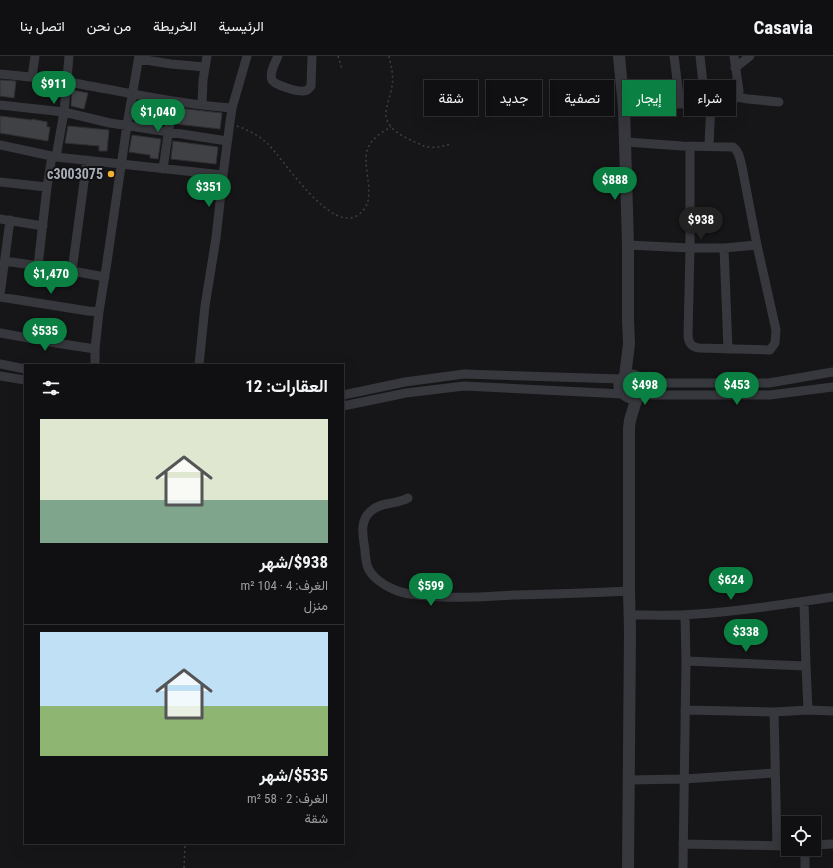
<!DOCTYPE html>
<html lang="ar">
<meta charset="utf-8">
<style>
body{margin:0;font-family:"Roboto Condensed",Vazirmatn,sans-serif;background:#19191b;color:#f1f3f6;direction:rtl;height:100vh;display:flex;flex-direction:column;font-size:15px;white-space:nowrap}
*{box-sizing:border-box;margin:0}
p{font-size:13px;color:#9c9d9f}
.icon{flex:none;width:22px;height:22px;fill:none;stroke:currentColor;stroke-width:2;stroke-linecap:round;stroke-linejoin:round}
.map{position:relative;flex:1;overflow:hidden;direction:ltr}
.sheet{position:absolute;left:24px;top:308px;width:320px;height:480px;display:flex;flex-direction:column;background:#101012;border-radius:0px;box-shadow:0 4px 16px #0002,0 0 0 1px #303032;direction:rtl}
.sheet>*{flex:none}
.hud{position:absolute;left:356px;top:24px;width:380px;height:36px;direction:rtl;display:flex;gap:8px}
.fabs{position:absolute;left:781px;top:760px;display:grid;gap:8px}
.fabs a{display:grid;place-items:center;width:40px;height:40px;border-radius:0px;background:#101012;box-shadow:0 4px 16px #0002,0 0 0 1px #303032;font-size:20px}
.price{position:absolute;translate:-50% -34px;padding:0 9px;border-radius:14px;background:#0b8043;color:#fff;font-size:13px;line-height:26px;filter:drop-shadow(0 1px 2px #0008)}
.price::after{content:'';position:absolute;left:50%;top:24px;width:12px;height:9px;margin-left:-6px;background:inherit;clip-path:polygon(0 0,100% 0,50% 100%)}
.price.on{background:#222;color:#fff}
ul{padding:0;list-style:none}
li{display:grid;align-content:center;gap:8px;height:212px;padding:0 16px}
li+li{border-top:1px solid #303032}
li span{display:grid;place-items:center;height:124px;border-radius:0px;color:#555}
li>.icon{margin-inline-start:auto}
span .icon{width:72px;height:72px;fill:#fffc;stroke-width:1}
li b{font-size:17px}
h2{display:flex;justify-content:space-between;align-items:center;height:48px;padding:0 16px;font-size:17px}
.pill{padding:0 14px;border-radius:0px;background:#101012;box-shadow:0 4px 16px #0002,0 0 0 1px #303032;font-size:14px;line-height:36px}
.pill.on{background:#0b8043;color:#fff}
header{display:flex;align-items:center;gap:24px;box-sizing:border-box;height:56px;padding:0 20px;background:#101012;border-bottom:1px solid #303032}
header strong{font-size:19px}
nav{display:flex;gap:22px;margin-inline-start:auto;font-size:14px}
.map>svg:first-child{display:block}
</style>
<header>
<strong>Casavia</strong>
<nav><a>الرئيسية</a><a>الخريطة</a><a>من نحن</a><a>اتصل بنا</a></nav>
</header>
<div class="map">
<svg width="833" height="812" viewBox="0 0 833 812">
<rect width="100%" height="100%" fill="#161618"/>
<!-- building -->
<path fill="#404145" stroke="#303034" d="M0 24 16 25 14 42 0 40Z
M72 34 88 37 84 53 71 50Z
M137 45 166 50 164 66 135 60Z
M178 52 222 57 220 73 176 68Z
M0 60 32 64V63L47 66V71H50L48 85 0 77Z
M68 70 109 74 107 95H99V90L65 87Z
M132 79 161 83 158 103 150 102V99L129 96Z
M173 85 218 91 216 108 171 103Z"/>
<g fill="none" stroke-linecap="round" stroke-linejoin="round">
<!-- path -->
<path stroke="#3d3f44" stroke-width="1.5" stroke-dasharray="2 3" stroke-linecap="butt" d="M338 0 342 13
M389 0C391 10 394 20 392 30 391 39 385 52 386 60 388 74 404 81 415 86 420 88 424 91 429 91 437 92 444 90 451 88
M237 70C248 74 260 80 268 88 285 105 331 178 358 159 382 143 357 108 370 88 375 80 384 75 391 71
M184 812 185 787"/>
<!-- minor -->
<path stroke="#37383d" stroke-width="9" d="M278 0C275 7 269 17 272 24 274 29 298 36 304 35 307 35 309 33 311 30L312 0
M674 0 680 48
M700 0 705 46
M139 3 171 8 205 11
M735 12 750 0
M0 18C22 20 45 22 67 26 122 35 176 48 232 52
M32 21 35 0
M737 41 748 43 779 46
M0 49 64 56 110 67 143 72 227 85
M202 49 203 24 207 0
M624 52C651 51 678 48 704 46 713 45 726 48 735 43 738 41 738 38 739 35L734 0
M626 86 682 90 733 91C740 96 740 104 742 111L757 189 776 274 775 287 770 294 699 292C691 291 689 287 688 280L690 192V91
M0 89 56 101 223 119
M709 90 711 45
M56 101 64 56 69 0
M163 113 173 45
M0 126 47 131
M0 163 43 170
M628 189 690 192H724L757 189
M724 192 728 293
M5 205 72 215 105 221
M38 210 47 131 52 100
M72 215 87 104
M0 239 10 164
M0 241 88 255 99 256
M0 277 56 287 95 293
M0 308 25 313
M95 309V293L99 256 107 206 127 69 139 0
M199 309 205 250 216 182 223 119 230 66 232 52 247 0
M0 320 25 324
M642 327H769L833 316
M343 339 405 326 464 318 622 323
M640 339H770L833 331
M343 350 406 337 464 330 623 338
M408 442C396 449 382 445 371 455 359 465 363 480 365 494 365 499 366 504 367 509 370 520 383 529 393 533 400 537 409 538 417 539 449 543 481 541 514 539 552 538 591 537 629 535
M804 546 806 610 808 654
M630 559C652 559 675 560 697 558 743 555 788 548 833 541
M686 605 806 610
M685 654 774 656 808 654 833 655
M774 656 777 790
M629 724 684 723 775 717
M683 788 788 790
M814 789 833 788
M805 793V812
M683 812 686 605 685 559"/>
<!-- tertiary -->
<path stroke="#37383d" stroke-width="12" d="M619 0 624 52 628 189V263L629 288 625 320
M629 319C638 319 645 326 642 335 635 354 604 328 629 319Z
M628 812 630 575 629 535V372L630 364 637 341"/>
</g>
<!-- markers -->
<circle fill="#f2b134" stroke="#111113" stroke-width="1.5" cx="111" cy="118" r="4"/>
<g text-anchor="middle" stroke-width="4" stroke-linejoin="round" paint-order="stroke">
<!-- poi labels -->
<g font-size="14" font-weight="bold" fill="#a8adb8" stroke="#111113" text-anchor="end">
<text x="103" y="123">c3003075</text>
</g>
</g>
</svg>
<div class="fabs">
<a><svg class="icon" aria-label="locate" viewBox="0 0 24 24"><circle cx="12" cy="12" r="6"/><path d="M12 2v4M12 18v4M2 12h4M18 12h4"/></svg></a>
</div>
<b class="price" style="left:54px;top:49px">$911</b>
<b class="price" style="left:158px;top:77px">$1,040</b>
<b class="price" style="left:615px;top:145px">$888</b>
<b class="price" style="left:209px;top:152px">$351</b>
<b class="price on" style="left:701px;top:185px">$938</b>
<b class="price" style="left:51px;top:239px">$1,470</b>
<b class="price" style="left:45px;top:296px">$535</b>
<b class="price" style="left:645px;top:350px">$498</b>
<b class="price" style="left:737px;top:350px">$453</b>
<b class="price" style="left:731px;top:545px">$624</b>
<b class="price" style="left:431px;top:551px">$599</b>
<b class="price" style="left:746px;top:597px">$338</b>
<div class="hud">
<a class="pill">شراء</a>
<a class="pill on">إيجار</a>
<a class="pill">تصفية</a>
<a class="pill">جديد</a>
<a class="pill">شقة</a>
</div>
<section class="sheet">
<h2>العقارات: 12<svg class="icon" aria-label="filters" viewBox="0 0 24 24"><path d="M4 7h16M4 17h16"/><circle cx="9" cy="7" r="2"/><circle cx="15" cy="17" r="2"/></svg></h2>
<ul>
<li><span style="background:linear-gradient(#dfe7d0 65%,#7fa58c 0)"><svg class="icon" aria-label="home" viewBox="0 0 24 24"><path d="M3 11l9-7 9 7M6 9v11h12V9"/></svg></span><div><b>$938/شهر</b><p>الغرف: 4 · 104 m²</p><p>منزل</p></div></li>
<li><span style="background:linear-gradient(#bfe0f5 60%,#8fb573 0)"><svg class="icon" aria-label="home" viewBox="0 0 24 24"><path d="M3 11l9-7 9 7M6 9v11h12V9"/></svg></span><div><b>$535/شهر</b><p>الغرف: 2 · 58 m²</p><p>شقة</p></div></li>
</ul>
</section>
</div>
